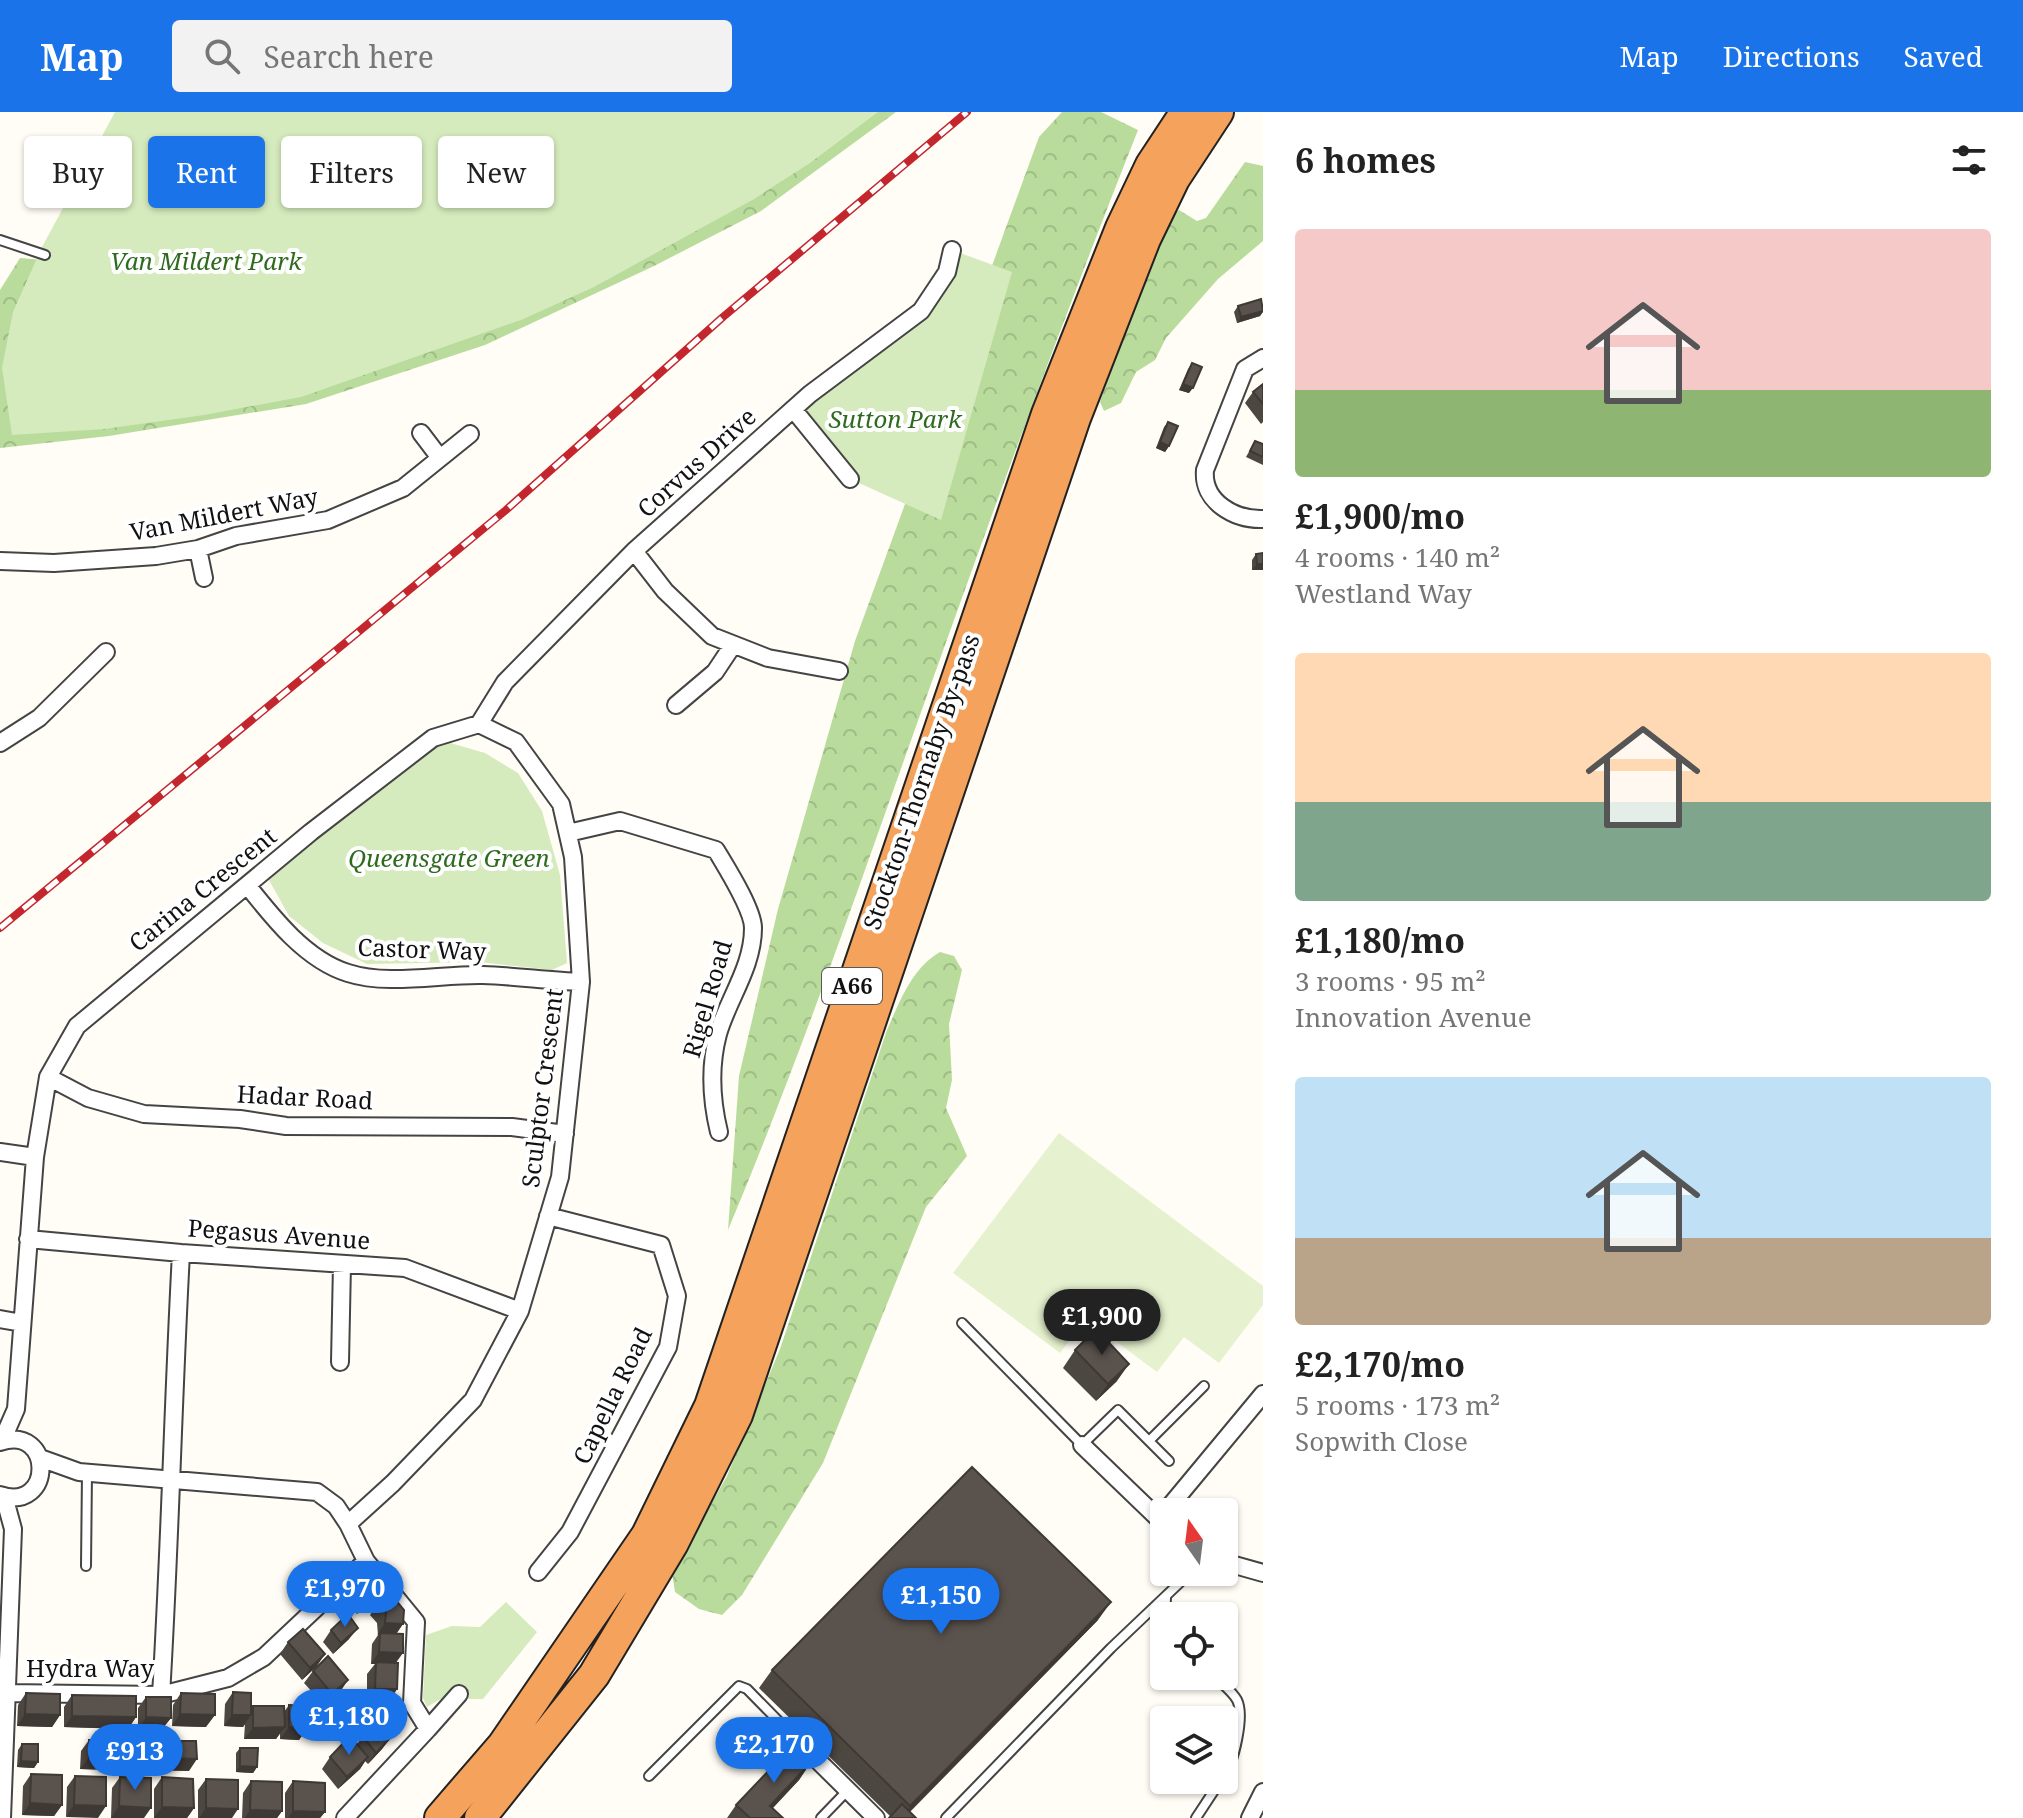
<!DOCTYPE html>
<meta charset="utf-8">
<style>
body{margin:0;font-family:"Noto Serif",serif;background:#f2f2f2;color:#222;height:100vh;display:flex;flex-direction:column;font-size:30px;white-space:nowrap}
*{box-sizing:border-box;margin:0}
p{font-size:26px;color:#767676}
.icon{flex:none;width:44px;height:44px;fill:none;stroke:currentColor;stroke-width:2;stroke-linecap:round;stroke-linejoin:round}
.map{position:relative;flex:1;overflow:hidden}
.details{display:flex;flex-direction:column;background:#fff;width:760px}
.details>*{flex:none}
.hud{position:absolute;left:24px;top:24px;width:760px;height:72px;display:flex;gap:16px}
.needle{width:52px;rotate:346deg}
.fabs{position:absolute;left:1150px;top:1386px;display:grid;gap:16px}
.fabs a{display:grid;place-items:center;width:88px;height:88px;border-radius:8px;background:#fff;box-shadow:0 2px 6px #0004;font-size:40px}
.price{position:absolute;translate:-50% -68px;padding:0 18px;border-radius:28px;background:#1a73e8;color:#fff;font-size:26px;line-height:52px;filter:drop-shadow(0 2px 4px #0008)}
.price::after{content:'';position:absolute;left:50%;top:48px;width:24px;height:18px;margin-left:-12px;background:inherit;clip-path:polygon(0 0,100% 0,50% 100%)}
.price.on{background:#222;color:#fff}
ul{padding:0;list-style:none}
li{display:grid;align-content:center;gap:16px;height:424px;padding:0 32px}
li span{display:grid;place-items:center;height:248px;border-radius:8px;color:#555}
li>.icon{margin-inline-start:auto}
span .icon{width:144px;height:144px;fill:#fffc;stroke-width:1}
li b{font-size:34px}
h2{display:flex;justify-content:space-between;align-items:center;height:96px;padding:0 32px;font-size:34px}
.tag{padding:0 28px;border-radius:8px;background:#fff;box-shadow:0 2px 6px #0004;font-size:28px;line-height:72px}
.tag.on{background:#1a73e8;color:#fff}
header{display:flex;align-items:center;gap:48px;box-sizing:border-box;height:112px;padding:0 40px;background:#1a73e8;color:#fff}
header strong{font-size:38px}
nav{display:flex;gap:44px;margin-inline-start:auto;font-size:28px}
.search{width:560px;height:72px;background:#f2f2f2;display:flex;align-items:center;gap:20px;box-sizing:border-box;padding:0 28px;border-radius:8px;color:#767676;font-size:30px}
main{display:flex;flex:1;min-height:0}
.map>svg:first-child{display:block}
</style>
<header>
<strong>Map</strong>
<div class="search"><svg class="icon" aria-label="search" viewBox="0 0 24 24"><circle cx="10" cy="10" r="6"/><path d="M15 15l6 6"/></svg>Search here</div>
<nav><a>Map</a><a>Directions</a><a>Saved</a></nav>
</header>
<main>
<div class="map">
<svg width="1263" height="1706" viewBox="0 0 1263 1706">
<defs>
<pattern id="forest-crowns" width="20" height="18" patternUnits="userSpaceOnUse" patternTransform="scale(2)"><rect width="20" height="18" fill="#b9dc9c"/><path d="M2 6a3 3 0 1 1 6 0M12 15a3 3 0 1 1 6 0" fill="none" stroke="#9ebc85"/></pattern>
</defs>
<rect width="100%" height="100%" fill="#fffdf5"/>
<!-- forest -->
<path fill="url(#forest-crowns)" d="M780 0H896L761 99 654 154 485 233 306 292 109 324 0 336V178L20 146 44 148Z
M1062 0H1101L1138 18C1077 172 1019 327 963 483 886 695 815 910 728 1118L739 964 778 797 855 529 1039 25Z
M1245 50 1263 54V129L1218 167 1166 226 1155 248 1136 260 1121 291 1104 299 1100 290 1124 214 1167 107 1179 98 1197 109 1206 106Z
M940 840 954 844 962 858 949 912 952 968 946 996 967 1044 926 1095 823 1351 742 1483 722 1503 699 1497 675 1480 672 1461 727 1364 780 1237 887 918C900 889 912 856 940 840Z"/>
<!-- park -->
<path fill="#d5ebbd" d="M115 0H878L810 51 754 87 594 175 521 208 301 285 204 303 104 317 12 323 2 256 13 200 42 135Z
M952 138 1012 160 941 408 850 367 793 297 921 199Z
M433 626 485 641 518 661 542 699 560 763 567 851 552 858 479 850 367 852 323 831 289 804 264 759Z
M506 1490 537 1520 483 1587H468L459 1582 451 1581 427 1595 423 1586 426 1523 452 1514 480 1515Z"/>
<!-- pitch -->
<path fill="#e6f2cf" d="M1059 1021 1263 1174V1193L1219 1251 1184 1225 1157 1260 1086 1207 1060 1241 953 1161Z"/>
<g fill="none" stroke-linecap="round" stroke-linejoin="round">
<!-- lane casing -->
<g stroke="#444" stroke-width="12">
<path id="lane" d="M0 128 45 143
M962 1211 1082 1333 1118 1298 1169 1349
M1149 1329 1204 1274
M86 1454 87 1361
M1165 1504 1166 1486
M1214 1564C1222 1572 1232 1579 1237 1588 1245 1604 1234 1650 1224 1664
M649 1664 739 1574 747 1577 797 1628
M821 1706 848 1678
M946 1706 1111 1536 1191 1460
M1196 1706 1221 1668"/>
</g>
<!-- street casing -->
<g stroke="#444" stroke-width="20">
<path id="street" d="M1263 246 1245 257 1205 358C1202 390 1235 408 1263 407
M793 297 850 367
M421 321 440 346
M198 437 204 466
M634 439 665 479 712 524 768 546 839 559
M0 449 54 451 156 444 198 437 236 424 328 408 403 376 470 322
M676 593 715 560 733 533
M479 612 505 570 634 439 810 282 921 199 947 160 952 138
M0 631 39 606 106 540
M568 721 620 709 716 738C726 755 753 797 753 816 753 855 728 887 718 922 709 956 711 987 719 1020
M247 773C273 806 306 848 348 861 388 874 441 862 483 863 516 864 549 869 581 870
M48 965 88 986 144 1002 240 1007 286 1014 512 1015 565 1022
M0 1040 35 1045
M28 1127 181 1141 405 1156 520 1199
M0 1207 22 1211
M340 1250 342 1152
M2 1329 16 1297 35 1045 48 965 77 914 311 720 433 626 479 612
M0 1330C54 1312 54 1401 0 1383
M1082 1333 1164 1412
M40 1346 79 1360 317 1380 336 1394 348 1412 366 1449 416 1510 412 1591 428 1617 345 1706
M1165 1400 1263 1282
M348 1412 393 1371 473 1288 520 1199 560 1065 581 870 573 745 561 692 516 630 479 612
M1224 1450 1263 1461
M538 1460 570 1420 668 1235 677 1184 661 1133 548 1104
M8 1581 161 1583 228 1566 264 1545 366 1449
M161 1583C170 1435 173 1288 181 1141
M428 1617 459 1582
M797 1628 876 1706
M2 1706 13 1417 4 1384
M1250 1706 1263 1680"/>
</g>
<!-- highway casing -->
<g stroke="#222" stroke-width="34">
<path id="highway" d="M440 1706 503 1633 647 1423 710 1294 1047 302 1121 116 1151 53 1186 0
M480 1706 594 1563 673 1431 737 1303 1075 306 1145 127 1174 67 1218 0"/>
</g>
<!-- lane -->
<use href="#lane" stroke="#fff" stroke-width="8"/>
<!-- street -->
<use href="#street" stroke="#fff" stroke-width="16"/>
<!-- highway -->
<use href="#highway" stroke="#f5a25d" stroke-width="30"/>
<!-- rail casing -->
<g stroke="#c4262e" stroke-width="8">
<path id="rail" d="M0 816 506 398 723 205 967 0"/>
</g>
<!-- rail -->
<use href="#rail" stroke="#fff" stroke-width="5" stroke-dasharray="15" stroke-linecap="butt"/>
</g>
<!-- wall -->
<path fill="#4d4742" d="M1263 193V200L1260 204 1237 211 1234 200 1238 194Z
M1192 251 1189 281 1179 278 1188 257Z
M1263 272V310L1261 312 1245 291 1253 280Z
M1168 310 1169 334 1165 340 1156 336 1164 315Z
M1255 329 1263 332V353L1246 345Z
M1263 441V458H1252V448L1256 442Z
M1075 1238 1117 1269 1096 1289 1063 1256Z
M353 1475 374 1487 357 1502 344 1487Z
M378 1491 403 1512 396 1521 397 1577 389 1589 367 1588V1562L375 1552H371L372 1532 378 1523 377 1511 370 1503Z
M1098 1508 910 1700 890 1704 759 1576 772 1558Z
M331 1518 349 1527 333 1542 323 1530Z
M288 1530 317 1554 302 1568 280 1542Z
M313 1559 340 1580 324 1593 304 1571Z
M233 1580 251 1597 253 1594 284 1600 289 1593 307 1616 299 1628 280 1627V1621L276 1627H244L245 1612 243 1615 224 1614 225 1592Z
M26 1581 60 1603 52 1615 17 1614 18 1593Z
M181 1581 206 1615 172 1614 173 1593Z
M72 1583 136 1605 128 1617 64 1615V1595Z
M146 1585 171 1606 162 1617H138V1596Z
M375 1597 399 1614 382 1637 368 1652 365 1649 360 1657 338 1677 322 1657 330 1645 357 1632 366 1621 367 1609Z
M319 1599 337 1618 326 1629 311 1611Z
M89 1628 121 1646 113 1658 80 1657 81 1639Z
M165 1629 189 1659 156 1658 157 1641Z
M22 1632 38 1650 34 1656 17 1655 18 1638Z
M240 1636 257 1655 253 1661 236 1660V1641Z
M811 1650 799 1668 773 1696 783 1706H727L736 1693Z
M31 1662 62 1693 54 1704 22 1703 23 1674Z
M75 1664 106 1665 66 1705 67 1675Z
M120 1665 144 1706H111L112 1676Z
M162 1665 194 1696 187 1706H154V1677Z
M206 1667 232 1706H198V1678Z
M251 1669 282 1699 277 1706H242L243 1681Z
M293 1669 325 1700 320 1706H285V1681Z"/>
<!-- shaded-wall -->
<path fill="#3f3936" d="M1263 199 1260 204 1237 211 1241 205Z
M1183 272 1193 276 1189 281 1179 278Z
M1160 330 1169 334 1165 340 1156 336Z
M1257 452H1263V458H1252Z
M1129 1252 1117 1269 1096 1289 1108 1272Z
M382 1475 374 1487 357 1502 365 1490Z
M1111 1490 1098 1508 903 1706H902L910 1694Z
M385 1511 403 1512 395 1524 380 1521 377 1523Z
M358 1516 349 1527 333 1542 341 1531Z
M379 1540 403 1541 395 1552H371Z
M325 1542 317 1554 302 1568 310 1556Z
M348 1568 340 1580 324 1593 332 1582Z
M375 1577H397L389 1589 367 1588Z
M25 1602 60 1603 52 1615 17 1614Z
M180 1602 215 1603 206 1615 172 1614Z
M232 1603H251L243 1615 224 1614Z
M72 1604 136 1605 128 1617 64 1615Z
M146 1605 171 1606 162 1617H138Z
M345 1606 337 1618 326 1629 334 1617Z
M399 1614 382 1637 368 1652 391 1615Z
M285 1615 276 1627H244L253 1616Z
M289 1615 307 1616 299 1628 280 1627Z
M89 1645 121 1646 113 1658 80 1657Z
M368 1645 360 1657 338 1677 347 1665Z
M165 1646 197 1647 189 1659 156 1658Z
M21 1649 38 1650 34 1656 17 1655Z
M811 1650 799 1668 763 1706 770 1694Z
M240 1654 257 1655 253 1661 236 1660Z
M30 1691 62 1693 54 1704 22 1703Z
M74 1693 106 1694 98 1706 66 1705Z
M119 1694 151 1696 144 1706H111Z
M162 1695 194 1696 187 1706H154Z
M206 1696 238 1697 232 1706H199Z
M250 1698 282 1699 277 1706H245Z
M293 1699 325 1700 320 1706H288Z"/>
<!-- building -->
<path fill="#5a524d" stroke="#3f3936" stroke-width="2" d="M1261 187 1263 199 1241 205 1238 194Z
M1192 251 1202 255 1193 276 1183 272Z
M1263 272V292L1253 280Z
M1168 310 1178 314 1169 334 1160 330Z
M1255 329 1263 332V345L1250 339Z
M1263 441V452H1257L1256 442Z
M1096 1217 1129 1252 1108 1272 1075 1238Z
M972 1355 1111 1490 910 1694 772 1558Z
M370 1460 382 1475 365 1490 353 1475Z
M390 1481 404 1498 403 1512 385 1511 386 1500 378 1491Z
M348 1502 358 1516 341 1531 331 1518Z
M303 1517 325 1542 310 1556 288 1530Z
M380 1521 403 1522V1541L379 1540Z
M328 1544 348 1568 332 1582 313 1559Z
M376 1550 398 1551 397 1577H375Z
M233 1580 251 1581V1603H232Z
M26 1581 60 1582V1603L25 1602Z
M181 1581 215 1582V1603L180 1602Z
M72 1583 136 1584V1605L72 1604Z
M146 1585H171V1606L146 1605Z
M331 1589 345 1606 334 1617 319 1599Z
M289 1593 307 1594V1616L289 1615Z
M253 1594H284L285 1615 253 1616Z
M375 1597 398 1598 399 1614 391 1615 390 1626 376 1641 363 1625 374 1614Z
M350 1624 368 1645 347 1665 330 1645Z
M89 1628H120L121 1646 89 1645Z
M165 1629H196L197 1647 165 1646Z
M22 1632H38V1650L21 1649Z
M793 1633 811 1650 770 1694 783 1706H750L736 1693Z
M240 1636H258L257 1655 240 1654Z
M31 1662 62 1663V1693L30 1691Z
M75 1664 106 1665V1694L74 1693Z
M120 1665 151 1666V1696L119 1694Z
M162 1665 193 1667 194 1696 162 1695Z
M206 1667 238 1668V1697L206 1696Z
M251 1669 282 1670V1699L250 1698Z
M293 1669 325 1671V1700L293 1699Z
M902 1692 916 1706H889Z"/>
<g text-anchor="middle" stroke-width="8" stroke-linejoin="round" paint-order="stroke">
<!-- shield labels -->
<rect fill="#fff" stroke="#585858" stroke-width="2" x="822" y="856" width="60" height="36" rx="6"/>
<g font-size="22" font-weight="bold" fill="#111">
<text x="852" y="882">A66</text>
</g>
<!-- park labels -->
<g font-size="24" font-style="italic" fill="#2f6b1f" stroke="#fff">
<text x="206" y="158">Van Mildert Park</text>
<text x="895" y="316">Sutton Park</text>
<text x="449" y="755">Queensgate Green</text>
</g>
<!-- street labels -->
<g font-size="24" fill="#111" stroke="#fff">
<text transform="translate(697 351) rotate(-42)" y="8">Corvus Drive</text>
<text transform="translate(224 403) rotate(-11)" y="8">Van Mildert Way</text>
<text transform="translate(922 670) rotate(-71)" y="8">Stockton-Thornaby By-pass</text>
<text transform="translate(203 778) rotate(-39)" y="8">Carina Crescent</text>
<text transform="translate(422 838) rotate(2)" y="8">Castor Way</text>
<text transform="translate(708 887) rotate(-74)" y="8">Rigel Road</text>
<text transform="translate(543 976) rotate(-83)" y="8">Sculptor Crescent</text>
<text transform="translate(305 986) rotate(3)" y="8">Hadar Road</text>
<text transform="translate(279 1123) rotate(4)" y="8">Pegasus Avenue</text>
<text transform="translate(613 1284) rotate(-64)" y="8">Capella Road</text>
<text x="90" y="1565">Hydra Way</text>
</g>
</g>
</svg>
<div class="fabs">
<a><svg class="needle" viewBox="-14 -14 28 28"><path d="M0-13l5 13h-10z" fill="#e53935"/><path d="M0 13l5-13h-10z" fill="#767676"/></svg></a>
<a><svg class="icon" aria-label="locate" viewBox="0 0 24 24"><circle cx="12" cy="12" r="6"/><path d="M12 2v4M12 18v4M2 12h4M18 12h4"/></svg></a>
<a><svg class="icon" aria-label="layers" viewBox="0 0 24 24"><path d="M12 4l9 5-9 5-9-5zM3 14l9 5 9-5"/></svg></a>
</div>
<b class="price on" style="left:1102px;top:1245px">£1,900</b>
<b class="price" style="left:345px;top:1517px">£1,970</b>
<b class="price" style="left:941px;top:1524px">£1,150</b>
<b class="price" style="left:349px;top:1645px">£1,180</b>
<b class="price" style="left:774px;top:1673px">£2,170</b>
<b class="price" style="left:135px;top:1680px">£913</b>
<div class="hud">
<a class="tag">Buy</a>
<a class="tag on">Rent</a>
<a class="tag">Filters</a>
<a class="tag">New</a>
</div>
</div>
<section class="details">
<h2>6 homes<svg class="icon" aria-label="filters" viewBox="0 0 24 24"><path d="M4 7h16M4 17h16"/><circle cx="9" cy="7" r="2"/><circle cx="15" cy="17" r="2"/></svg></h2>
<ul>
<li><span style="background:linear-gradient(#f6c9c9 65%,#8fb573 0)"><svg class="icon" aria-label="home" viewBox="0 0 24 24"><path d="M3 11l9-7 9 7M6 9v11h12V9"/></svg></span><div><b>£1,900/mo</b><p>4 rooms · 140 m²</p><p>Westland Way</p></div></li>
<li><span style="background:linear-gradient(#ffd9b3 60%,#7fa58c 0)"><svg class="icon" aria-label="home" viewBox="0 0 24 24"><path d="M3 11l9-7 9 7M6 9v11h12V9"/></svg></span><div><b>£1,180/mo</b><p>3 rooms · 95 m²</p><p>Innovation Avenue</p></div></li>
<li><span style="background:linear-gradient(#bfe0f5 65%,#b9a48a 0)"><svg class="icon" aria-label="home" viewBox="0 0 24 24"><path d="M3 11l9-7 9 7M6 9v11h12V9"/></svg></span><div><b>£2,170/mo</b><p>5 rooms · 173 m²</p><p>Sopwith Close</p></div></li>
</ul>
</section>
</main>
